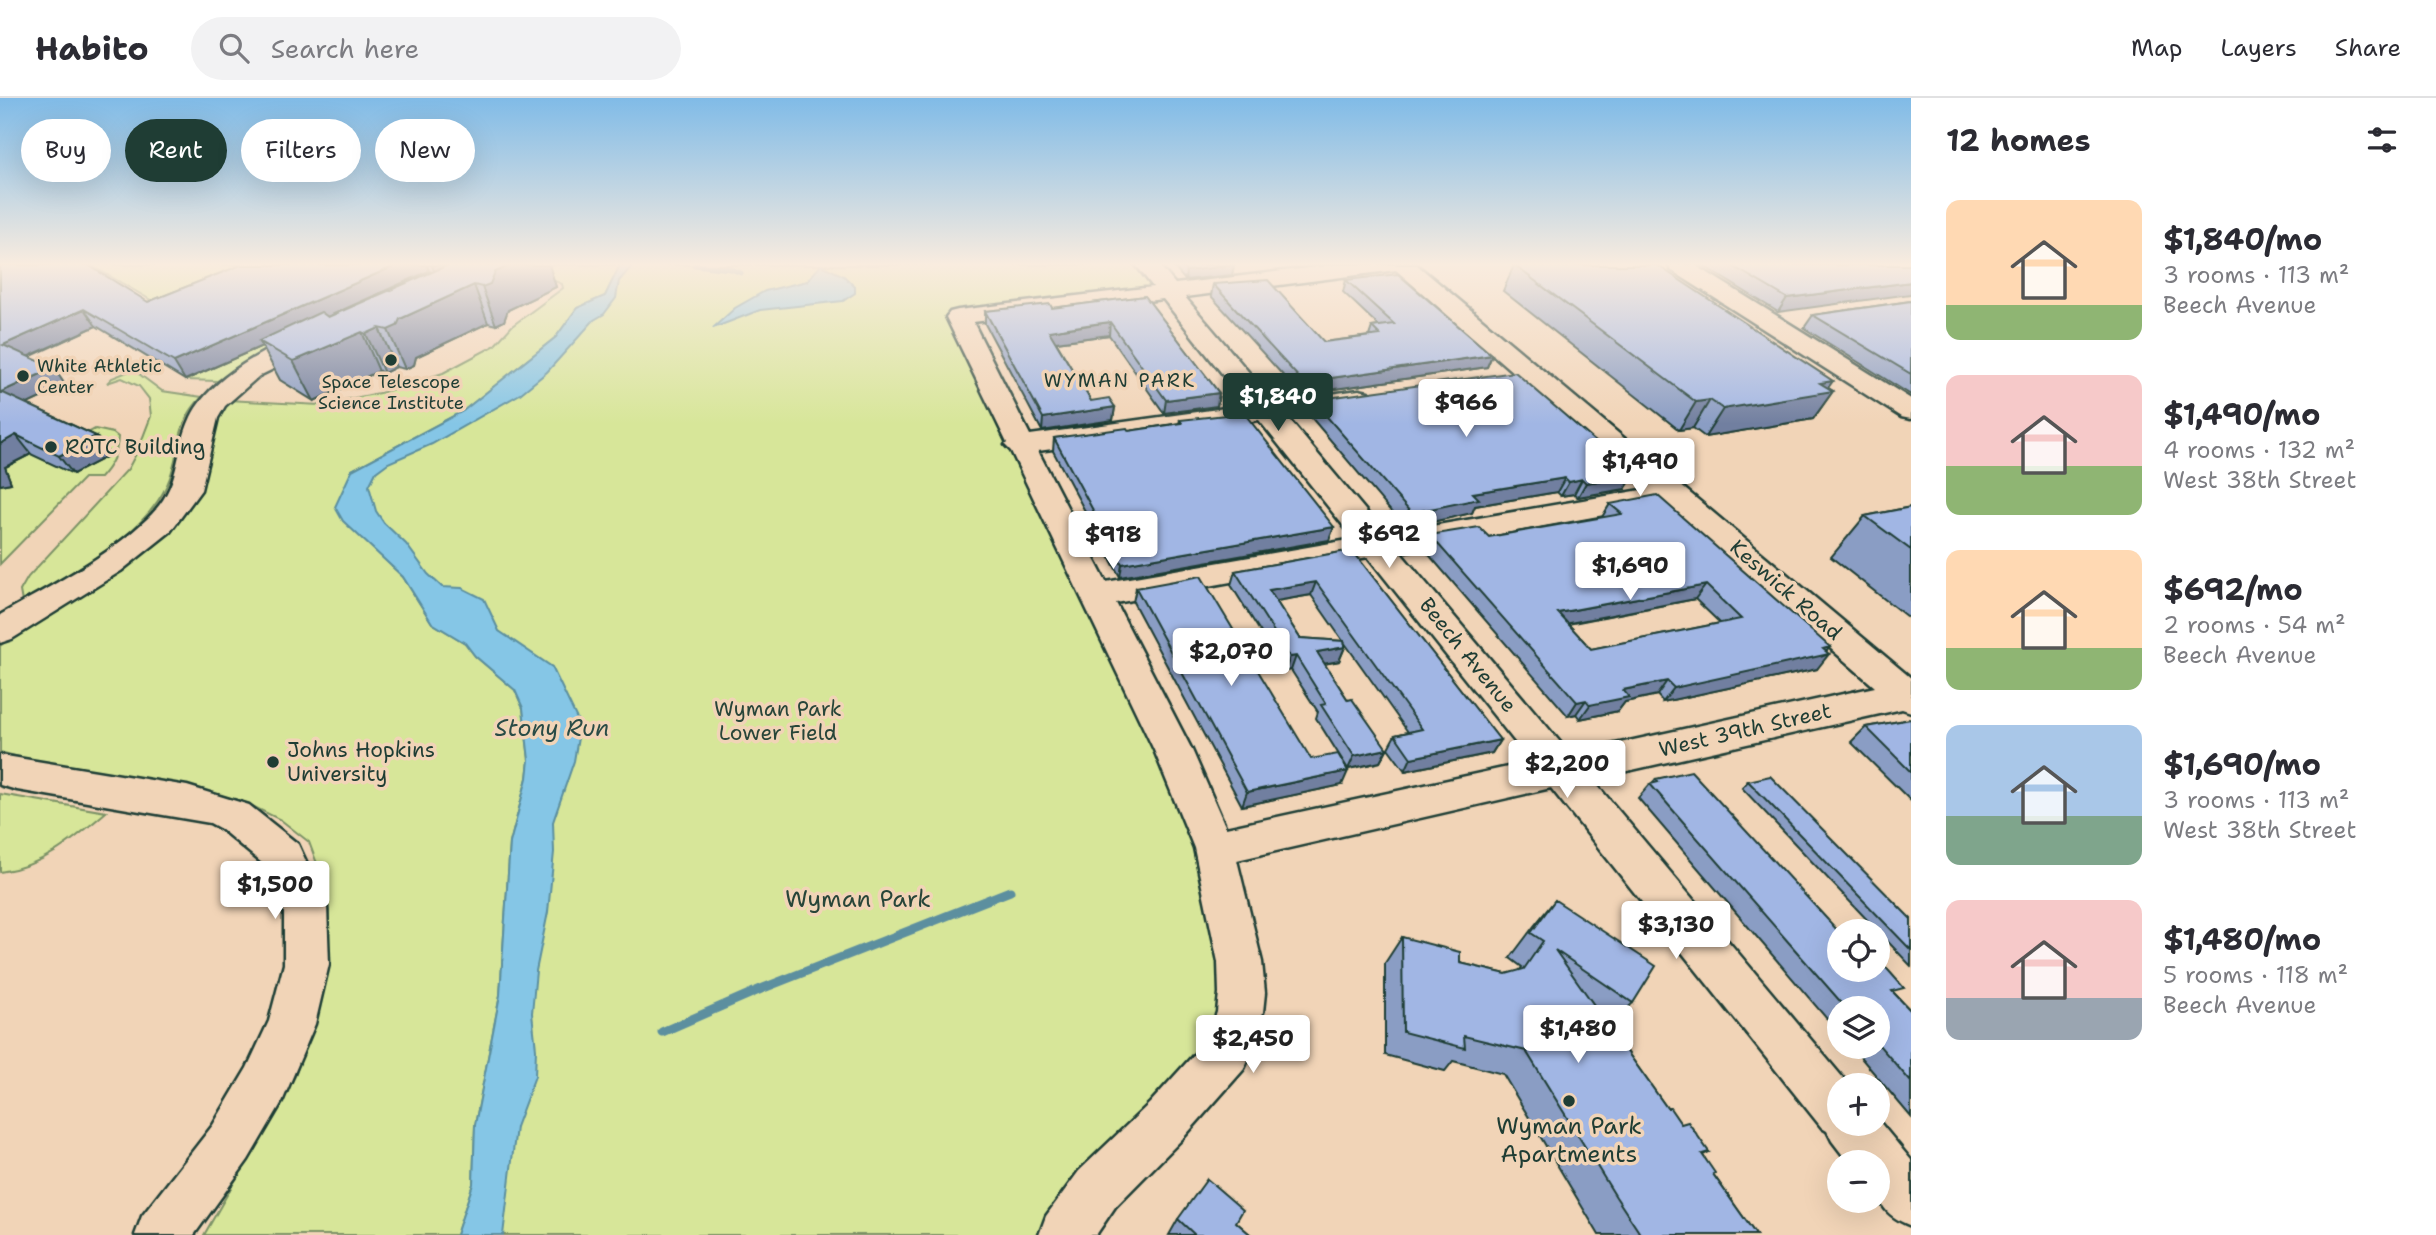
<!DOCTYPE html>
<meta charset="utf-8">
<style>
body{margin:0;font-family:"Shantell Sans",sans-serif;background:#f2f2f3;color:#2b2b33;height:100vh;display:flex;flex-direction:column;font-size:26px;white-space:nowrap}
*{box-sizing:border-box;margin:0}
p{font-size:23px;color:#7c7c81}
.icon{flex:none;width:38px;height:38px;fill:none;stroke:currentColor;stroke-width:2;stroke-linecap:round;stroke-linejoin:round}
.map{position:relative;flex:1;overflow:hidden}
.details{display:flex;flex-direction:column;background:#fff;width:525px}
.details>*{flex:none}
.banner{position:absolute;left:21px;top:21px;width:665px;height:63px;display:flex;gap:14px}
.buttons{position:absolute;left:1827px;top:821px;display:grid;gap:14px}
.buttons a{display:grid;place-items:center;width:63px;height:63px;border-radius:50%;background:#fff;box-shadow:0 7px 28px #0002;font-size:35px}
.price{position:absolute;translate:-50% -60px;padding:0 16px;border-radius:7px;background:#fff;color:#222;font-size:23px;line-height:46px;filter:drop-shadow(0 2px 4px #0008)}
.price::after{content:'';position:absolute;left:50%;top:42px;width:21px;height:16px;margin-left:-10px;background:inherit;clip-path:polygon(0 0,100% 0,50% 100%)}
.price.selected{background:#1f3d34;color:#fff}
ul{padding:0;list-style:none}
li{display:flex;align-items:center;gap:21px;height:175px;padding:0 35px}
li span{display:grid;place-items:center;flex:none;width:196px;height:140px;border-radius:14px;color:#555}
li>.icon{margin-inline-start:auto}
span .icon{width:84px;height:84px;fill:#fffc;stroke-width:1}
li b{font-size:30px}
h2{display:flex;justify-content:space-between;align-items:center;height:84px;padding:0 35px;font-size:30px}
.chip{padding:0 24px;border-radius:32px;background:#fff;box-shadow:0 7px 28px #0002;font-size:24px;line-height:63px}
.chip.selected{background:#1f3d34;color:#fff}
header{display:flex;align-items:center;gap:42px;box-sizing:border-box;height:98px;padding:0 35px;background:#fff;border-bottom:2px solid #e1e1e2}
header strong{font-size:33px}
nav{display:flex;gap:38px;margin-inline-start:auto;font-size:24px}
.search{width:490px;height:63px;background:#f2f2f3;display:flex;align-items:center;gap:18px;box-sizing:border-box;padding:0 24px;border-radius:38px;color:#7c7c81;font-size:26px}
main{display:flex;flex:1;min-height:0}
.map>svg:first-child{display:block}
</style>
<header>
<strong>Habito</strong>
<div class="search"><svg class="icon" aria-label="search" viewBox="0 0 24 24"><circle cx="10" cy="10" r="6"/><path d="M15 15l6 6"/></svg>Search here</div>
<nav><a>Map</a><a>Layers</a><a>Share</a></nav>
</header>
<main>
<div class="map">
<svg width="1911" height="1137" viewBox="0 0 1911 1137">
<rect width="100%" height="100%" fill="#f1d4b7"/>
<filter id="ink" filterUnits="userSpaceOnUse"><feTurbulence type="fractalNoise" baseFrequency=".0143" numOctaves="2"/><feDisplacementMap in="SourceGraphic" scale="14" xChannelSelector="R" yChannelSelector="G"/><feConvolveMatrix kernelMatrix="1 2 1 2 8 2 1 2 1" color-interpolation-filters="sRGB"/></filter>
<g filter="url(#ink)">
<!-- green -->
<path fill="#d7e699" stroke="#7b9266" stroke-width="2" d="M91 167H271L161 208Z
M517 167H620L605 198 577 210 556 239 463 313 352 372 350 377 379 456 403 479 432 525 465 545 475 558 515 592 523 610 529 662 527 680 510 745 500 897 475 1027 473 1086 456 1137H204L295 978 316 918 329 852V813L322 779 309 744 281 722 244 704 202 692 165 686 116 685 0 654V548L198 389C207 368 205 365 209 344 211 328 220 315 228 302L320 307 384 294 443 275 494 248 512 228 563 190 562 186Z
M626 167H1134L1154 192 958 213 1184 710 1219 840 1222 925 1155 1006 1035 1137H479L539 598 469 533 351 389 367 372 469 314 598 209Z
M318 223 326 227 261 256 217 283 185 282Z
M147 266 159 267 139 276 162 293 202 299C174 326 182 353 167 387 142 441 71 474 22 504L20 493 28 479 128 371 138 352 151 318 149 301 139 288 122 280 107 285 112 280Z
M95 331 113 335 118 339C117 356 112 367 100 380H84L0 466V372L31 356 74 376 76 341Z
M0 696 106 714C73 742 44 768 0 774Z"/>
<!-- water -->
<path fill="#85c6e6" stroke="#5c8f9f" stroke-width="2" d="M620 167H633L619 183 616 200 604 216 594 222 547 274 520 296 432 346 388 365 376 374 369 388 376 413 384 425 406 446 428 476 442 489 462 490 484 501 499 533 552 569 577 621 579 634 574 663 553 724 554 754 548 814 536 873 532 915 536 951 535 978 516 1029 503 1137H456L473 1086 475 1027 500 897 510 745 527 680 529 662 523 610 515 592 475 558 465 545 432 525 403 479 343 423 335 409 352 372 463 313 556 239 577 210 605 198Z
M821 167 844 178 855 189V195L843 203 760 212 713 230 735 210 765 193 807 183Z"/>
<g fill="none" stroke-linecap="round" stroke-linejoin="round">
<!-- stream-far1 -->
<path stroke="#5c8f9f" stroke-width="5" d="M695 167 731 171 741 175"/>
<!-- stream -->
<path stroke="#5c8f9f" stroke-width="9" d="M662 934 761 891 1010 793"/>
<!-- minor casing -->
<g stroke="#1f3d34" stroke-width="5">
<path id="minor" d="M1136 167H1159L1175 186 1334 167H1417L1911 580V614L1902 611 1592 681 1849 987H1839V1026H1878V1022L1911 1062V1128C1875 1113 1878 1099 1878 1064H1848L1832 1043 1827 1033 1822 1030 1551 690 1237 762 1262 864 1265 895 1263 914 1251 955 1244 971 1184 1039 1115 1109 1096 1137H1039L1046 1118 1079 1073 1150 1005 1208 941 1217 914 1219 895 1218 864 1194 750 1154 652 1011 353 1005 347 1007 345 946 219 950 214 958 212 1153 189ZM1396 172 1647 391 1385 436 1286 318 1368 306 1372 300 1368 294 1359 292 1274 304 1185 199ZM1163 201 1247 307 1030 337 973 224ZM1259 322 1354 441 1106 484 1038 353ZM1664 406 1875 589 1570 656 1400 454ZM1368 459 1531 664 1226 730 1192 652 1116 505Z
M1668 167H1695L1911 301V321L1901 319 1671 172Z
M311 236 320 238 323 243 320 248 259 278 225 308 218 320 201 392 170 434 121 473 12 541 0 545V517C50 488 105 461 147 421 183 387 173 357 191 319 209 281 271 245 311 236Z
M0 657 187 688 249 707 298 746 327 809 329 866 315 926 282 1004 248 1062 194 1137H135L142 1118 213 1027 247 970 269 923 284 866V809L268 770 221 731 210 725 17 692 0 687Z"/>
</g>
<!-- minor -->
<use href="#minor" fill="#f1d4b7" fill-rule="evenodd"/>
</g>
<!-- wall -->
<path fill="#8a9dc4" stroke="#1f3d34" stroke-width="2" fill-rule="evenodd" d="M0 167 148 204 241 167H549L556 189 508 212 504 223 496 227 488 225 416 259 414 267 405 271 396 269 384 275 379 273 314 303 280 282 262 248 185 282 96 228 29 259 66 288 27 306 96 338 110 357 73 376 31 356 5 369 11 385 0 387ZM429 173 432 174 328 218Z
M1172 167H1234L1232 177 1185 182Z
M1514 167 1828 290 1833 293 1813 321 1705 339 1693 330 1679 332 1503 193Z
M1702 167H1911L1778 214Z
M1346 182 1492 257 1487 269 1300 296 1211 198 1213 186 1324 244 1369 238 1372 229 1379 228 1343 194Z
M1145 198 1219 295 1217 308 1164 315 1109 237 1056 244 1091 303 1115 309 1113 322 1042 333 985 226V213L1052 210Z
M1911 203V297L1804 230 1813 217Z
M1320 301 1634 377 1625 391 1578 399 1574 396 1561 398 1557 394 1475 408 1472 415 1405 430 1310 318 1314 304 1319 303Z
M1180 322 1334 429 1329 442 1120 479 1053 353 1054 340 1129 333 1179 325Z
M1610 406 1826 554 1817 571 1663 604 1657 597 1625 604 1618 613 1580 621 1576 616 1568 618 1424 451 1430 437 1489 439 1602 419ZM1695 501 1720 525 1591 551 1568 526Z
M1911 409V522L1831 459 1865 418Z
M1352 452 1500 642 1492 655 1405 673 1388 650 1395 637 1408 634 1344 544 1345 549 1339 563 1324 566 1348 602 1387 651 1380 664 1348 671 1316 620 1318 614 1291 572 1285 573 1231 487 1235 473ZM1311 497 1343 543 1300 540 1276 503Z
M1136 490 1311 661 1342 687 1242 708 1133 504Z
M1911 621V703L1851 644 1866 629Z
M1656 681 1895 896 1911 913V1019L1851 948H1878V910H1839V935L1638 700 1650 686 1652 685Z
M1748 683 1911 821V868L1742 690Z
M1555 802 1633 905 1609 928 1667 1010 1681 1026 1709 1054 1703 1057 1713 1076 1756 1137H1599L1503 976 1453 963 1445 973 1385 957V865L1402 839 1460 865 1506 876 1519 873 1522 869 1510 860 1534 828Z
M1178 1121 1236 1124 1251 1137H1169Z"/>
<!-- shaded-wall -->
<path fill="#717fa0" stroke="#1f3d34" stroke-width="2" d="M397 167H427L429 173 265 247 259 243 262 248 185 282 174 264Z
M432 167H453L435 176Z
M511 167H549L556 189 508 212 504 223 496 227 482 189 495 174Z
M1234 167 1232 177 1185 182 1186 173Z
M1911 184V196L1778 214 1787 200Z
M474 187 488 225 416 259 414 267 405 271 388 232 400 221Z
M84 211 96 228 16 264 3 247Z
M1110 224 1109 237 1048 245 1049 233Z
M379 230 396 269 384 275 366 236Z
M362 234 379 273 314 303 293 263Z
M1492 257 1487 269 1300 296 1303 284Z
M54 270 66 288 15 312 1 294Z
M1833 283 1825 294 1833 293 1813 321 1705 339 1723 311 1820 285Z
M1219 295 1217 308 1164 315 1166 302Z
M1710 302 1693 330 1679 332 1696 304Z
M1115 309 1113 322 1042 333 1043 320Z
M16 337 31 356 5 369 11 385 0 387V346Z
M96 338 110 357 73 376 59 358Z
M1634 377 1625 391 1578 399 1586 385Z
M1565 380 1557 394 1475 408 1472 415 1405 430 1411 415 1473 395Z
M1582 381 1574 396 1561 398 1569 384Z
M1334 429 1329 442 1120 479 1122 466Z
M1316 484 1311 497 1265 505 1269 492Z
M1706 487 1695 501 1549 529 1558 515Z
M1345 549 1339 563 1312 568 1317 554Z
M1830 549 1823 558 1829 556 1817 571 1663 604 1674 590Z
M1296 558 1291 572 1285 573 1290 559Z
M1667 583 1657 597 1625 604 1618 613 1580 621 1590 607 1623 592Z
M1586 602 1576 616 1568 618 1577 604Z
M1500 642 1492 655 1405 673 1411 660Z
M1387 651 1380 664 1348 671 1354 658Z
M1348 673 1342 687 1242 708 1247 694Z"/>
<!-- building -->
<path fill="#a1b6e4" stroke="#1f3d34" stroke-width="2" fill-rule="evenodd" d="M0 167H88L148 204 241 167H397L174 264 84 211 3 247 54 270 1 294 96 338 59 358 16 337 0 346Z
M448 167H511L495 174 490 186 482 189 474 187 400 221 397 228 388 232 379 230 366 236 362 234 299 261 293 263 259 243 321 214 328 219Z
M1181 167H1234L1186 173Z
M1514 167H1657L1833 283 1820 285 1833 293 1723 311 1710 302 1696 304Z
M1731 167H1911V184L1787 200Z
M1398 176 1492 257 1303 284 1213 186 1268 182 1324 244 1380 237 1372 229 1394 226 1346 182Z
M1145 198 1219 295 1166 302 1110 224 1087 227 1049 233 1091 303 1109 300 1115 309 1043 320 985 213 1050 206 1052 210Z
M1911 203V276L1813 217Z
M1515 274 1634 377 1586 385 1582 381 1569 384 1565 380 1473 395 1479 401 1411 415 1314 304 1321 303 1320 301Z
M1244 315 1334 429 1122 466 1054 340 1127 330 1129 333 1182 325 1180 322Z
M1657 397 1830 549 1823 551 1829 556 1674 590 1667 583 1623 592 1629 599 1590 607 1586 602 1577 604 1430 437 1479 429 1489 439 1622 416 1610 406ZM1706 487 1741 521 1591 551 1558 515Z
M1911 409V452L1865 418Z
M1352 452 1500 642 1411 660 1395 637 1422 631 1316 484 1269 492 1300 540 1344 543 1345 549 1317 554 1348 602 1352 601 1387 651 1354 658 1321 607 1326 606 1296 558 1290 559 1235 473Z
M1201 478 1311 661 1338 656 1348 673 1247 694 1136 490Z
M1911 621V674L1866 629Z
M1691 673 1839 834V872H1878V865L1881 864 1904 890 1892 893 1911 913V984L1878 946V910H1846L1650 686 1658 684 1656 681Z
M1770 678 1911 821V852L1748 683Z
M1555 802 1656 868 1633 905 1555 852 1667 1010H1670L1681 1026 1688 1024 1709 1054 1702 1056 1715 1075 1713 1076 1756 1137H1641L1616 1099 1526 953 1464 938 1465 950 1403 934 1402 839 1460 854V865L1506 876 1524 871 1543 843 1531 835Z
M1207 1081 1243 1112 1236 1124 1251 1137H1195L1178 1121Z"/>
</g>
<!-- sky -->
<linearGradient id="sky" x2="0" y2="1"><stop stop-color="#80bbe7"/><stop offset="0.51" stop-color="#f9ecdf"/><stop offset="1" stop-color="#f9ecdf" stop-opacity="0"/></linearGradient>
<rect width="1911" height="326" fill="url(#sky)"/>
<!-- markers -->
<g fill="#1f3d34" stroke="#f1d4b7" stroke-width="2.5">
<circle cx="391" cy="262" r="7"/>
<circle cx="23" cy="278" r="7"/>
<circle cx="51" cy="349" r="7"/>
<circle cx="273" cy="664" r="7"/>
<circle cx="1569" cy="1003" r="7"/>
</g>
<g text-anchor="middle" stroke-width="7" stroke-linejoin="round" paint-order="stroke">
<!-- far-poi labels -->
<g font-size="18" fill="#1f3d34" stroke="#f1d4b7" text-anchor="start">
<text x="37" y="274">White Athletic<tspan x="37" dy="21">Center</tspan></text>
<text x="391" y="290" text-anchor="middle">Space Telescope<tspan x="391" dy="21">Science Institute</tspan></text>
</g>
<!-- far-neighbourhood labels -->
<g font-size="19" letter-spacing="2" fill="#1f3d34" stroke="#f1d4b7">
<text x="1120" y="289">WYMAN PARK</text>
</g>
<!-- poi labels -->
<g font-size="21" fill="#1f3d34" stroke="#f1d4b7" text-anchor="start">
<text x="65" y="356">ROTC Building</text>
<text x="287" y="659">Johns Hopkins<tspan x="287" dy="24">University</tspan></text>
</g>
<!-- street labels -->
<g font-size="21" fill="#1f3d34" stroke="#f1d4b7">
<text transform="translate(1786 492) rotate(41)" y="7">Keswick Road</text>
<text transform="translate(1468 557) rotate(51)" y="7">Beech Avenue</text>
<text transform="translate(1745 632) rotate(-13)" y="7">West 39th Street</text>
</g>
<!-- park labels -->
<g font-size="21" fill="#284539" stroke="#f1d4b7">
<text x="778" y="618">Wyman Park<tspan x="778" dy="24">Lower Field</tspan></text>
</g>
<!-- water labels -->
<g font-size="23" font-style="italic" fill="#294b46" stroke="#f1d4b7">
<text x="552" y="638">Stony Run</text>
</g>
<!-- near-park labels -->
<g font-size="24" fill="#284539" stroke="#f1d4b7">
<text x="858" y="809">Wyman Park</text>
</g>
<!-- near-poi labels -->
<g font-size="24" fill="#1f3d34" stroke="#f1d4b7">
<text x="1569" y="1036">Wyman Park<tspan x="1569" dy="28">Apartments</tspan></text>
</g>
</g>
</svg>
<div class="buttons">
<a><svg class="icon" aria-label="locate" viewBox="0 0 24 24"><circle cx="12" cy="12" r="6"/><path d="M12 2v4M12 18v4M2 12h4M18 12h4"/></svg></a>
<a><svg class="icon" aria-label="layers" viewBox="0 0 24 24"><path d="M12 4l9 5-9 5-9-5zM3 14l9 5 9-5"/></svg></a>
<a>+</a>
<a>−</a>
</div>
<b class="price selected" style="left:1278px;top:335px">$1,840</b>
<b class="price" style="left:1466px;top:341px">$966</b>
<b class="price" style="left:1640px;top:400px">$1,490</b>
<b class="price" style="left:1389px;top:472px">$692</b>
<b class="price" style="left:1113px;top:473px">$918</b>
<b class="price" style="left:1630px;top:504px">$1,690</b>
<b class="price" style="left:1231px;top:590px">$2,070</b>
<b class="price" style="left:1567px;top:702px">$2,200</b>
<b class="price" style="left:275px;top:823px">$1,500</b>
<b class="price" style="left:1676px;top:863px">$3,130</b>
<b class="price" style="left:1578px;top:967px">$1,480</b>
<b class="price" style="left:1253px;top:977px">$2,450</b>
<div class="banner">
<a class="chip">Buy</a>
<a class="chip selected">Rent</a>
<a class="chip">Filters</a>
<a class="chip">New</a>
</div>
</div>
<section class="details">
<h2>12 homes<svg class="icon" aria-label="filters" viewBox="0 0 24 24"><path d="M4 7h16M4 17h16"/><circle cx="9" cy="7" r="2"/><circle cx="15" cy="17" r="2"/></svg></h2>
<ul>
<li><span style="background:linear-gradient(#ffd9b3 75%,#8fb573 0)"><svg class="icon" aria-label="home" viewBox="0 0 24 24"><path d="M3 11l9-7 9 7M6 9v11h12V9"/></svg></span><div><b>$1,840/mo</b><p>3 rooms · 113 m²</p><p>Beech Avenue</p></div></li>
<li><span style="background:linear-gradient(#f6c9c9 65%,#8fb573 0)"><svg class="icon" aria-label="home" viewBox="0 0 24 24"><path d="M3 11l9-7 9 7M6 9v11h12V9"/></svg></span><div><b>$1,490/mo</b><p>4 rooms · 132 m²</p><p>West 38th Street</p></div></li>
<li><span style="background:linear-gradient(#ffd9b3 70%,#8fb573 0)"><svg class="icon" aria-label="home" viewBox="0 0 24 24"><path d="M3 11l9-7 9 7M6 9v11h12V9"/></svg></span><div><b>$692/mo</b><p>2 rooms · 54 m²</p><p>Beech Avenue</p></div></li>
<li><span style="background:linear-gradient(#a9c7e8 65%,#7fa58c 0)"><svg class="icon" aria-label="home" viewBox="0 0 24 24"><path d="M3 11l9-7 9 7M6 9v11h12V9"/></svg></span><div><b>$1,690/mo</b><p>3 rooms · 113 m²</p><p>West 38th Street</p></div></li>
<li><span style="background:linear-gradient(#f6c9c9 70%,#9aa5b1 0)"><svg class="icon" aria-label="home" viewBox="0 0 24 24"><path d="M3 11l9-7 9 7M6 9v11h12V9"/></svg></span><div><b>$1,480/mo</b><p>5 rooms · 118 m²</p><p>Beech Avenue</p></div></li>
</ul>
</section>
</main>
